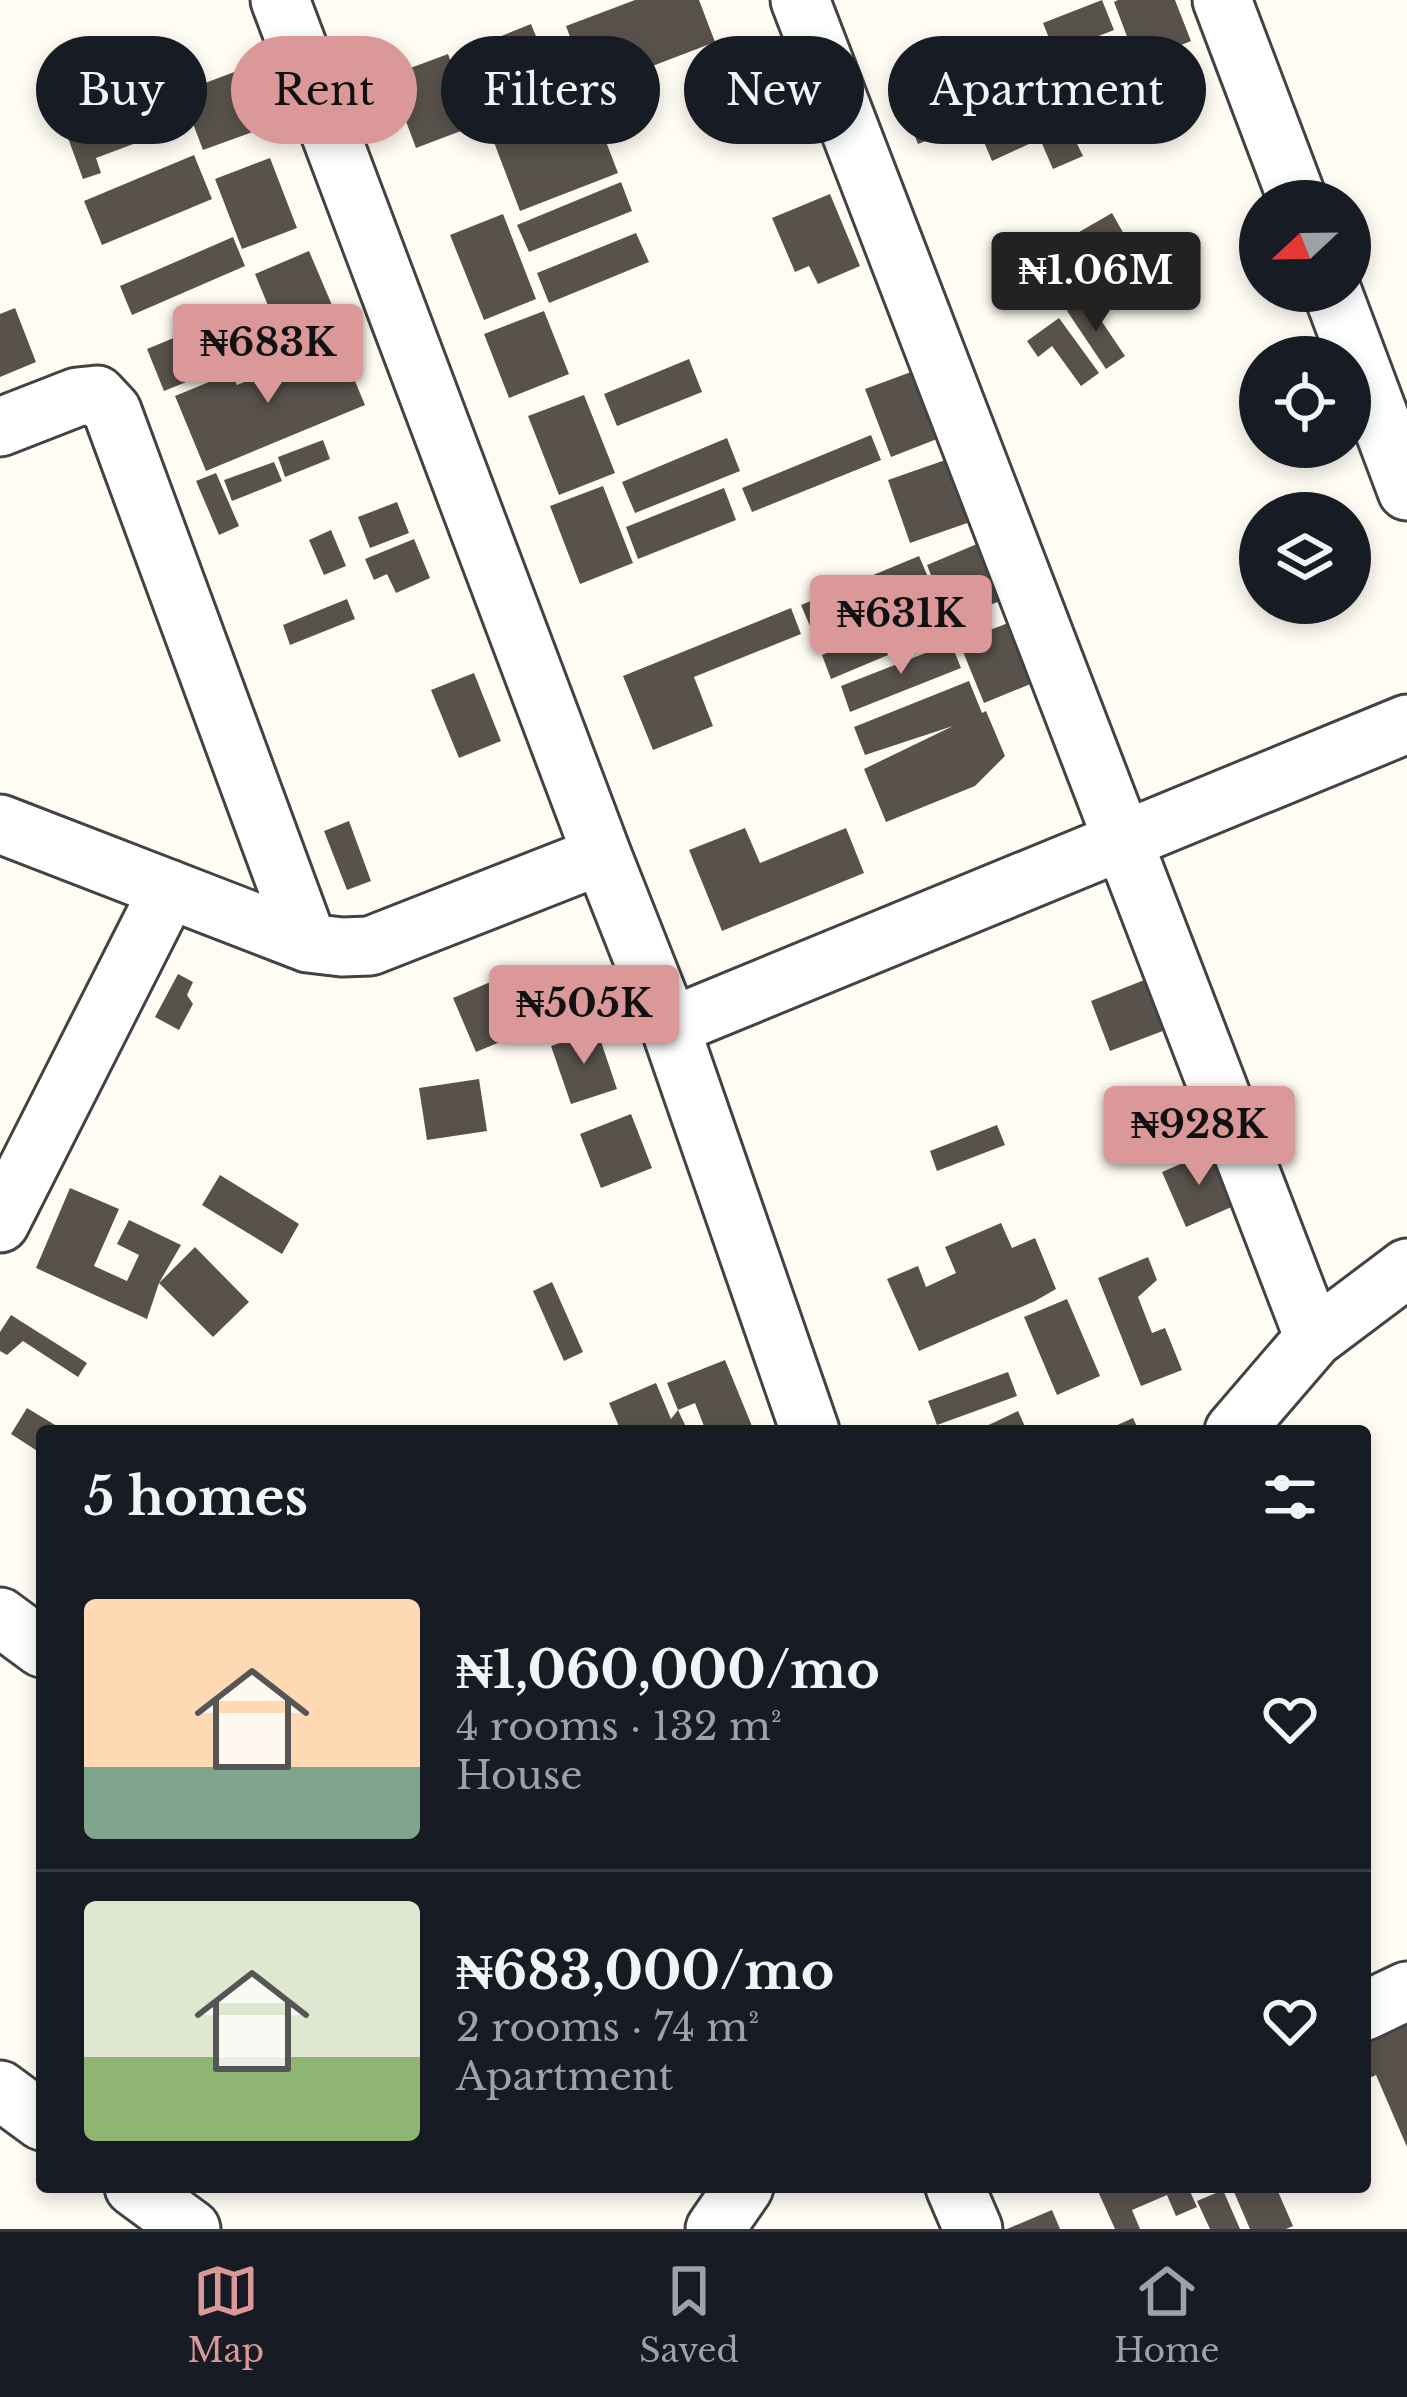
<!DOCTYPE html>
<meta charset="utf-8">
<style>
body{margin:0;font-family:"Libre Baskerville",serif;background:#20242c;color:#f1f3f6;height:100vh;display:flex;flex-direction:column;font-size:45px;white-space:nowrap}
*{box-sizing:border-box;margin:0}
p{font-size:39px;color:#9ea1a6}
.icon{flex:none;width:66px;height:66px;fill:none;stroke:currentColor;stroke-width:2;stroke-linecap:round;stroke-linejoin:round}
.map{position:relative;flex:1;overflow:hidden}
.drawer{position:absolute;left:36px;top:1425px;width:1335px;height:768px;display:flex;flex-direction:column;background:#171b24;border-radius:12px;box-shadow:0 6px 18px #0003}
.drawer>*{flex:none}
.hud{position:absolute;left:36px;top:36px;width:1335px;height:108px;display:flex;gap:24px}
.needle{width:78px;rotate:248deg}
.buttons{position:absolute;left:1239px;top:180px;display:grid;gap:24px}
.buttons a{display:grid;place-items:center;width:132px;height:132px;border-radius:50%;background:#171b24;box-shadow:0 6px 18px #0003;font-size:60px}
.price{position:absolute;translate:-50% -102px;padding:0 27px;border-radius:12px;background:#db9899;color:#111;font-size:39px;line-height:78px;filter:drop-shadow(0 3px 6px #0008)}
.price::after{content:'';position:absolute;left:50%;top:72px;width:36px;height:27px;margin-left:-18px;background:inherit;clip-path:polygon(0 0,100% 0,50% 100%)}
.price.active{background:#222;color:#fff}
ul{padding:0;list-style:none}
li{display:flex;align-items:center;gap:36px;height:300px;padding:0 48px}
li+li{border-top:3px solid #363941}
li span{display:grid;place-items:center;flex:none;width:336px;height:240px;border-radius:12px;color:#555}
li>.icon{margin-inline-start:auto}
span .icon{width:144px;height:144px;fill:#fffc;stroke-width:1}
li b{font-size:51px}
h2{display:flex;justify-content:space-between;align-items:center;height:144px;padding:0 48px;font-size:51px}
.chip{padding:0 42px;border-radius:54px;background:#171b24;box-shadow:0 6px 18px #0003;font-size:42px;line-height:108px}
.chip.active{background:#db9899;color:#111}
.tab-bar{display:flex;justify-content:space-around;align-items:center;height:168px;border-top:3px solid #363941;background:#171b24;font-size:33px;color:#9ea1a6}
.tab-bar a{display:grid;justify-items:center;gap:6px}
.tab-bar .active{color:#db9899}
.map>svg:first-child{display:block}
</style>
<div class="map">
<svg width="1407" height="2229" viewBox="0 0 1407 2229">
<rect width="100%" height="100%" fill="#fffdf3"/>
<!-- building -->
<path fill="#59524c" d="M635 0H699L715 42 590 90 566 26Z
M1102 0 1114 30 1055 53 1043 23Z
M1118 0H1175L1191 41 1137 63 1114 2Z
M531 24 559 93 492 120 464 51Z
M1024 36 1049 98 1017 112 991 50Z
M956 52 983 118 918 144 891 78Z
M448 54 474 126 416 148 389 76Z
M237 71 258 130 203 150 181 92Z
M590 100 618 173 520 211 492 137Z
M166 101 176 128 96 158 101 173 83 179 68 138Z
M1059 107 1083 156 1053 169 1040 139 992 161 984 142Z
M194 155 212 199 102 245 84 201Z
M270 158 297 228 242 249 215 179Z
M621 182 632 211 529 252 517 225Z
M830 194 860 266 818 284 809 266 795 272 772 218Z
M1112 213 1125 236 1049 280 1036 257Z
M503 214 536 299 484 320 450 235Z
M636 233 649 262 549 303 537 273Z
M233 237 245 266 132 315 120 286Z
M309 251 343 331 288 354 255 274Z
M1086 298 1125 356 1106 369 1067 311Z
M15 308 36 362 0 377V314Z
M244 309 261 352 164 391 147 349Z
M544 311 569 374 509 398 484 334Z
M1059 318 1099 373 1081 386 1052 346 1038 357 1027 341Z
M339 343 365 405 206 471 175 396 231 373 237 385Z
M689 359 702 392 617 426 604 394Z
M911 372 937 439 891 457 865 389Z
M584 395 615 473 559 495 528 416Z
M871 435 881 460 752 512 742 488Z
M727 438 740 471 635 513 622 482Z
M323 440 330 459 285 477 278 457Z
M951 458 973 521 910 543 888 480Z
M274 462 282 481 232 501 224 480Z
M216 473 239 526 219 535 196 481Z
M603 486 633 563 580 584 550 506Z
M724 488 736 520 638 559 626 527Z
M397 502 409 533 370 548 358 517Z
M331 530 346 566 324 575 309 540Z
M414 539 430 578 396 593 387 574 374 580 365 559Z
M977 544 1000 601 949 621 927 565Z
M919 556 931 584 813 633 801 605Z
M347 599 355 619 290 645 283 625Z
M934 607 945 631 831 679 822 655Z
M791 608 801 634 694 677 713 726 653 750 623 676Z
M1008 623 1033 683 984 703 959 642Z
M951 643 961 668 850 712 841 686Z
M474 673 501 741 459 758 431 690Z
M969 681 982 713 986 711 1005 756 975 786 886 822 864 769 953 726 865 755 854 727Z
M349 821 371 881 347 890 324 831Z
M745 828 760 863 846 828 864 873 722 931 689 850Z
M178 974 193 982 187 995 193 1004 179 1030 155 1017Z
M509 974 518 996 552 982 566 1014 476 1052 453 998Z
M1157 975 1176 1026 1110 1051 1091 1001Z
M597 1030 617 1089 571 1104 551 1046Z
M479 1079 487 1131 427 1140 419 1088Z
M631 1114 652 1168 601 1188 580 1134Z
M997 1125 1005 1145 937 1171 930 1151Z
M1213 1150 1236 1205 1186 1227 1162 1172Z
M220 1175 299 1224 282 1254 202 1205Z
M70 1188 119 1209 94 1266 127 1281 139 1255 117 1244 129 1220 181 1245 159 1283 195 1247 249 1302 213 1337 159 1283 147 1319 36 1268Z
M1001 1223 1012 1248 1035 1238 1056 1289 1035 1301 919 1351 887 1279 918 1266 926 1287 956 1273 945 1247Z
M1148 1257 1157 1280 1138 1297 1152 1333 1165 1328 1182 1370 1141 1386 1098 1278Z
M552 1282 583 1352 564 1361 533 1291Z
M1067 1299 1100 1376 1057 1395 1024 1317Z
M11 1315 87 1363 78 1377 23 1341 7 1355 0 1351V1332Z
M725 1360 754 1431H692L704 1426 695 1403 678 1410 667 1383Z
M1008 1372 1017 1396 937 1425 928 1401Z
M656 1383 671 1419 678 1410 685 1425 672 1431H621L609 1403Z
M27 1408 65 1431H42V1454L11 1434Z
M1018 1411 1027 1431H976Z
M1133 1418 1139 1431H1104Z
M1407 2023V2147L1376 2075 1365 2080V2041Z
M1096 2187H1188L1197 2207 1176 2216 1167 2195 1132 2210 1140 2229H1115Z
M1245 2187H1276L1293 2226 1286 2229H1250L1234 2192Z
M1223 2190 1240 2229H1210L1197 2201Z
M1052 2210 1060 2229H1007Z"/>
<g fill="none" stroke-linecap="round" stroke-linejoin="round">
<!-- minor casing -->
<g stroke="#434343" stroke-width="63">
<path id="minor" d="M280 0 602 855 670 1027 810 1431
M800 0 1314 1338
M1222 0 1298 201
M1332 291 1407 491
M0 427 77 397 97 395 112 411 308 943
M0 824 308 943 342 947 370 946 602 855
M670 1027 1407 724
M0 1223 169 889
M1234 1431 1314 1338 1407 1268
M0 1617 42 1648
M1365 2011 1407 1991
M0 2090 42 2121
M134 2187 191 2229
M955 2187 973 2229
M715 2229 744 2187"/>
</g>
<!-- minor -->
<use href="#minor" stroke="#fff" stroke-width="57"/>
</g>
</svg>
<div class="buttons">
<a><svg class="needle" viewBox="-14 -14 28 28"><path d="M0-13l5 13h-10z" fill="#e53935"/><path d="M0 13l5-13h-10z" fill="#9ea1a6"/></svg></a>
<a><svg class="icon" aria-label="locate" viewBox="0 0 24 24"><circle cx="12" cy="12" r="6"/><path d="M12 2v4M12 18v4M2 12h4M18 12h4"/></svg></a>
<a><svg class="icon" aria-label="layers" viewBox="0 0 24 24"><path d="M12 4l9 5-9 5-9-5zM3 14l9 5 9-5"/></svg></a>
</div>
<b class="price active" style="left:1096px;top:334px">₦1.06M</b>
<b class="price" style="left:268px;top:406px">₦683K</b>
<b class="price" style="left:901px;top:677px">₦631K</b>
<b class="price" style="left:584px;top:1067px">₦505K</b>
<b class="price" style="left:1199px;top:1188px">₦928K</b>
<div class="hud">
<a class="chip">Buy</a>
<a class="chip active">Rent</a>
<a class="chip">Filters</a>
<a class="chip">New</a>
<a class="chip">Apartment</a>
</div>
<section class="drawer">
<h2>5 homes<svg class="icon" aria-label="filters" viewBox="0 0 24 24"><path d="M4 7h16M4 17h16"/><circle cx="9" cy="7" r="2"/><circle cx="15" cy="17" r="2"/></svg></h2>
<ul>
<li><span style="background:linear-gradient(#ffd9b3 70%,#7fa58c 0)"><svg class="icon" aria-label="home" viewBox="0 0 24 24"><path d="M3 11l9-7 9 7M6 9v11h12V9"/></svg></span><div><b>₦1,060,000/mo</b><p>4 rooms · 132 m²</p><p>House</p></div><svg class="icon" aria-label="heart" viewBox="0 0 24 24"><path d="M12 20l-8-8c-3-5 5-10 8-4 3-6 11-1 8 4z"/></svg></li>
<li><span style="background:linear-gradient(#dfe7d0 65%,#8fb573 0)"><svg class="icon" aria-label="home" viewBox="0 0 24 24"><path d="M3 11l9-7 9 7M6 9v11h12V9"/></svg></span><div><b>₦683,000/mo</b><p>2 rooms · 74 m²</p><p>Apartment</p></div><svg class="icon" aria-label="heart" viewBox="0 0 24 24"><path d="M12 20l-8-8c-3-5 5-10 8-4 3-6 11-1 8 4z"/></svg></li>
</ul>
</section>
</div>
<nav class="tab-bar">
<a class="active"><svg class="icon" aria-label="map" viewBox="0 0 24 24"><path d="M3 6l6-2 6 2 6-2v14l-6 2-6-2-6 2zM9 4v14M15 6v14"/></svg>Map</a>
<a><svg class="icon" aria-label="saved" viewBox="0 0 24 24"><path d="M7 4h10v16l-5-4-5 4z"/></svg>Saved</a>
<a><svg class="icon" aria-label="home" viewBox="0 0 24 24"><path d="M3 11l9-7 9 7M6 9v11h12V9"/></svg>Home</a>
</nav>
